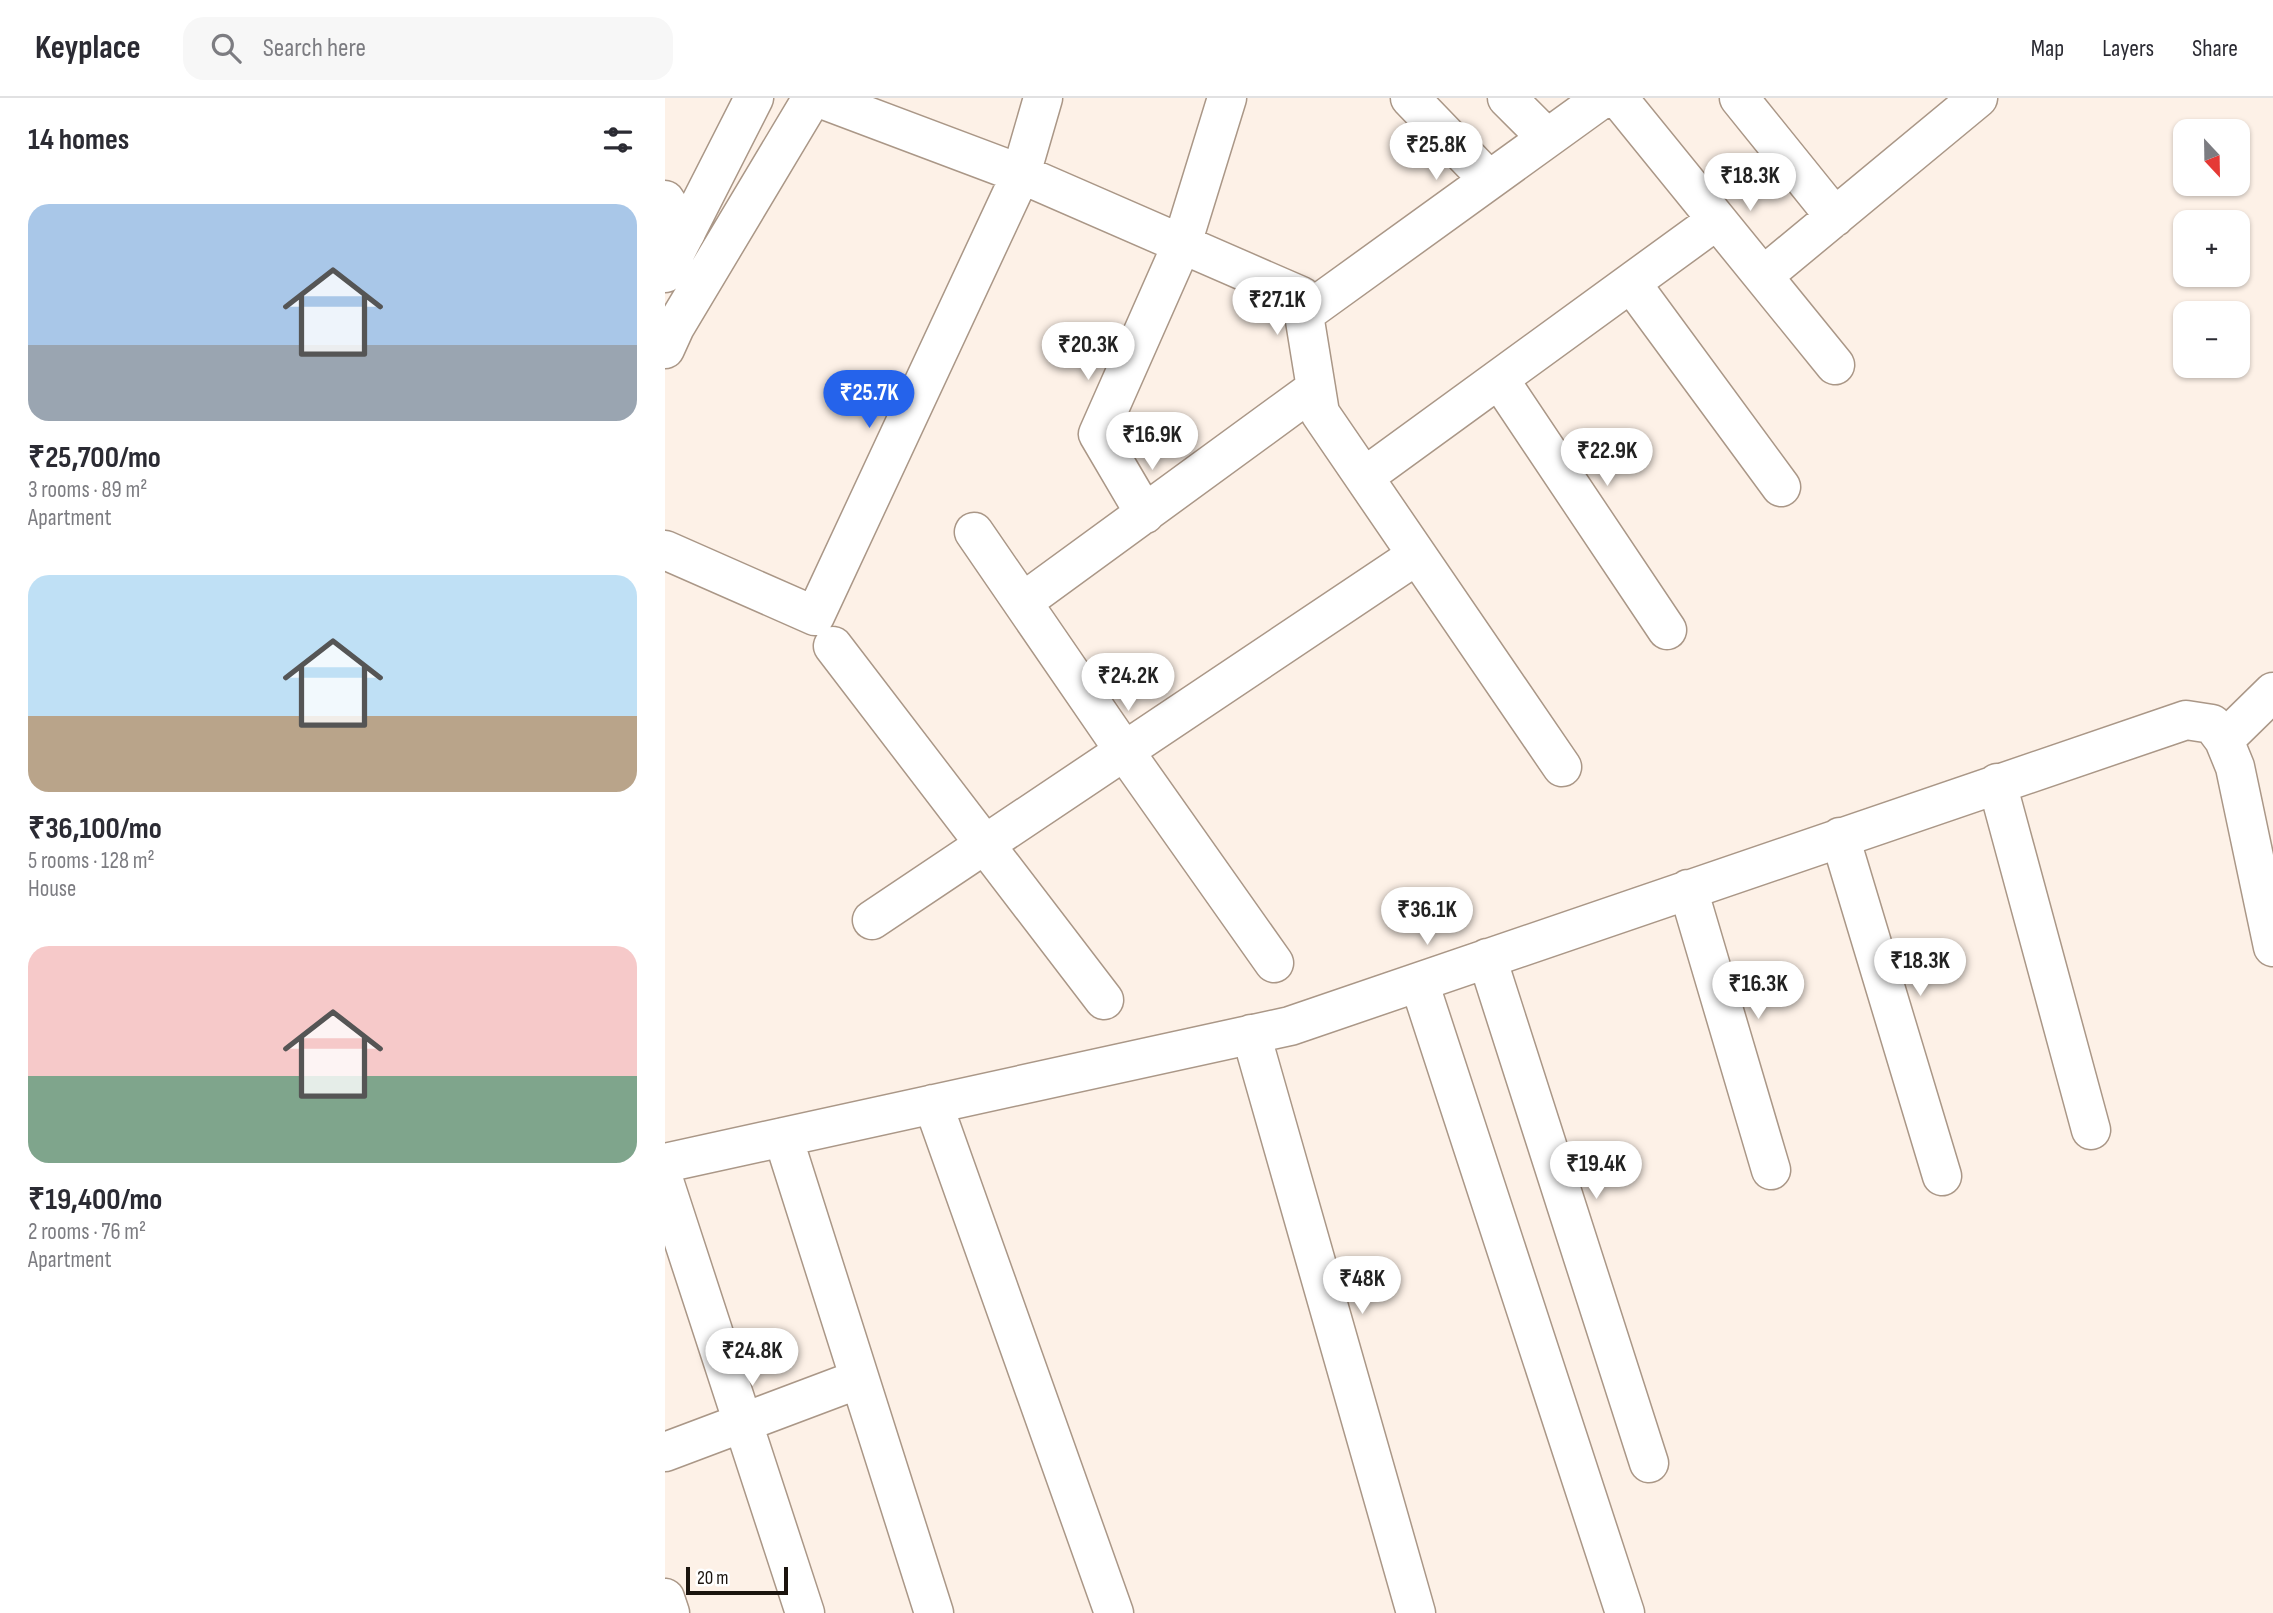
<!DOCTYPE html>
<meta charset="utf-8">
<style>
body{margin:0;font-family:"Sofia Sans Condensed",sans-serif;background:#f7f7f7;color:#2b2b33;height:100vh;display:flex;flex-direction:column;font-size:26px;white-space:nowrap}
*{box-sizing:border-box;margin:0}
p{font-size:23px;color:#7c7c81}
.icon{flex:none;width:38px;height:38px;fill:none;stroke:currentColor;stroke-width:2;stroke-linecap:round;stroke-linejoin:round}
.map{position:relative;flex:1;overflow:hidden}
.details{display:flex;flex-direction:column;background:#fff;width:665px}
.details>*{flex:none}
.needle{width:46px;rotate:158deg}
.fabs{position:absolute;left:1508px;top:21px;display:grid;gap:14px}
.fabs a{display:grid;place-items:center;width:77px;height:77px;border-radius:14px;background:#fff;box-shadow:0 2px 5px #0004;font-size:35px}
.scale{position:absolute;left:21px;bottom:18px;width:102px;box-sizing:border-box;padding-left:7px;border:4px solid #1b140e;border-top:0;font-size:19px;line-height:24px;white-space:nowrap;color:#1b140e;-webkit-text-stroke:5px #fff;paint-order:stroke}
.price{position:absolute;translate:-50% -60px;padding:0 16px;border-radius:24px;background:#fff;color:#222;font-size:23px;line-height:46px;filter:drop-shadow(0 2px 4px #0008)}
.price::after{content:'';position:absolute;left:50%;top:42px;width:21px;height:16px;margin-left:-10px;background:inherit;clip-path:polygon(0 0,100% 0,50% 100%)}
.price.selected{background:#2563eb;color:#fff}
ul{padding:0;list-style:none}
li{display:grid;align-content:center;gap:14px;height:371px;padding:0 28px}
li span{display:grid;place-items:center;height:217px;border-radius:21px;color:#555}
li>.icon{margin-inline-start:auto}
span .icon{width:126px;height:126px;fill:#fffc;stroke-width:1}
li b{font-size:30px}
h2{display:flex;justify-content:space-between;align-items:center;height:84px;padding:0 28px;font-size:30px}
header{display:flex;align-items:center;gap:42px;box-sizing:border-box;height:98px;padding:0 35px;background:#fff;border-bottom:2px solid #e1e1e2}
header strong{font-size:33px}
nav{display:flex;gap:38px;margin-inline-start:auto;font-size:24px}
.search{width:490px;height:63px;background:#f7f7f7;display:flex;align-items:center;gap:18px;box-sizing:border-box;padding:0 24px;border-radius:21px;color:#7c7c81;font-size:26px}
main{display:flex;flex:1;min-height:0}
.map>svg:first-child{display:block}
</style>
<header>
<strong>Keyplace</strong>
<div class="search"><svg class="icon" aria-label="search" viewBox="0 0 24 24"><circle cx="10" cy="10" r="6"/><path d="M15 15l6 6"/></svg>Search here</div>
<nav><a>Map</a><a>Layers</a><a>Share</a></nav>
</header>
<main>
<section class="details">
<h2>14 homes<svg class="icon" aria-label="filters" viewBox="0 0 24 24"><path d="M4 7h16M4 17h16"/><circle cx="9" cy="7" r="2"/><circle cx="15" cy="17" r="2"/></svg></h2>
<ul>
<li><span style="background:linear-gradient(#a9c7e8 65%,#9aa5b1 0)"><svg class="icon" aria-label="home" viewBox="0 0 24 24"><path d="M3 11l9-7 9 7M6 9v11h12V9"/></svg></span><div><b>₹25,700/mo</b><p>3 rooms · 89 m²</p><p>Apartment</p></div></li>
<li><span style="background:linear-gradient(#bfe0f5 65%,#b9a48a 0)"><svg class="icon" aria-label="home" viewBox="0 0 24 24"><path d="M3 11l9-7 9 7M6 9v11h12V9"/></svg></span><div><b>₹36,100/mo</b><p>5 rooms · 128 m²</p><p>House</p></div></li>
<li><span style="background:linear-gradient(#f6c9c9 60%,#7fa58c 0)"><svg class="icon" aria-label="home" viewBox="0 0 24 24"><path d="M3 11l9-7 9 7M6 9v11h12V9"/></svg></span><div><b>₹19,400/mo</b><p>2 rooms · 76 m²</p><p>Apartment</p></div></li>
</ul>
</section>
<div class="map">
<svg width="1608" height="1515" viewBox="0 0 1608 1515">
<rect width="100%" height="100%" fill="#fdf1e7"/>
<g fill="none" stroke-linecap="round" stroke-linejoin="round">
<!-- minor casing -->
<g stroke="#aa9787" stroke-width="41">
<path id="minor" d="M154 0 356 76 636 198 655 315 897 669
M745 0 824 82
M842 0 882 40
M953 0 1170 267
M1074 0 1170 119
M0 102 21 134
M1098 178 1313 0
M966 185 1116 389
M639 216 938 0
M834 281 1002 532
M699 379 1052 122
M480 416 433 336 517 146 562 0
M309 434 460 654 609 865
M0 452 150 518 356 76 378 0
M358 504 651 290
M168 548 439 902
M1559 642 1608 594
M1332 685 1426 1032
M1175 739 1277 1078
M1023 791 1106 1072
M207 822 752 457
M822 860 984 1365
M754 884 960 1515
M586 936 751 1515
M268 1006 449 1515
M118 1039 269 1515
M0 1065 625 928 1521 622 1547 626 1559 642 1570 669 1608 849
M0 1086 140 1515
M0 1354 194 1281
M0 1500 5 1515"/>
</g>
<!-- tertiary casing -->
<g stroke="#aa9787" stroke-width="41">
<path id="tertiary" d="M0 175 89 0
M0 251 10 229 147 0"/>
</g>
<!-- minor -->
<use href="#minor" stroke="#fff" stroke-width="38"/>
<!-- tertiary -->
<use href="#tertiary" stroke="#fff" stroke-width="38"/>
</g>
</svg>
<div class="fabs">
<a><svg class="needle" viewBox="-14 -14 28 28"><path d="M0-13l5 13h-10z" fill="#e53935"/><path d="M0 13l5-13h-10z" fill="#7c7c81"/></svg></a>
<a>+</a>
<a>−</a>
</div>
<div class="scale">20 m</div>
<b class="price" style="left:771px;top:84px">₹25.8K</b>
<b class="price" style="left:1085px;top:115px">₹18.3K</b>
<b class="price" style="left:612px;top:239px">₹27.1K</b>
<b class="price" style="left:423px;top:284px">₹20.3K</b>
<b class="price selected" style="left:204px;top:332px">₹25.7K</b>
<b class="price" style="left:487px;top:374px">₹16.9K</b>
<b class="price" style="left:942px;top:390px">₹22.9K</b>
<b class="price" style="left:463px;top:615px">₹24.2K</b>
<b class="price" style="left:762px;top:849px">₹36.1K</b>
<b class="price" style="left:1255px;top:900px">₹18.3K</b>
<b class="price" style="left:1093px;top:923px">₹16.3K</b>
<b class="price" style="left:931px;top:1103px">₹19.4K</b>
<b class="price" style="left:697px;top:1218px">₹48K</b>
<b class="price" style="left:87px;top:1290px">₹24.8K</b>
</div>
</main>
